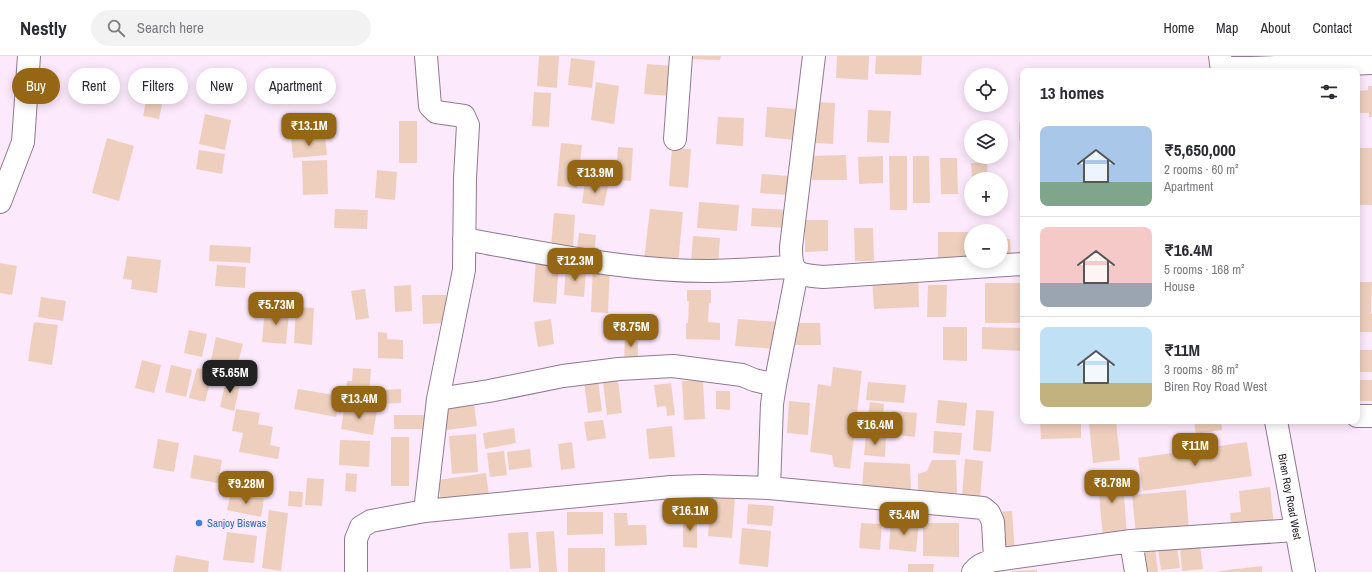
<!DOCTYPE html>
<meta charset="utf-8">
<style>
body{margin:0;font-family:"Archivo Narrow",sans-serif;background:#f2f2f3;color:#2b2b33;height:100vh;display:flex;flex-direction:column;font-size:15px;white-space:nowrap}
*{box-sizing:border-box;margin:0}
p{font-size:13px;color:#7c7c81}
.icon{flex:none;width:22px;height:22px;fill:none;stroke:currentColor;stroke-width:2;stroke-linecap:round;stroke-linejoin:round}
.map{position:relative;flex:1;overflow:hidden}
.sheet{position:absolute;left:1020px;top:12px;width:340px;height:356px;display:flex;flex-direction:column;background:#fff;border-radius:8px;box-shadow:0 2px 10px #0003}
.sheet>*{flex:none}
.banner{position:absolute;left:12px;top:12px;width:380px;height:36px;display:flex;gap:8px}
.buttons{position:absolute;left:964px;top:12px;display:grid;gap:8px}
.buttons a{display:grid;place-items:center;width:44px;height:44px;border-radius:50%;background:#fff;box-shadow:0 2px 10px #0003;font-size:20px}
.price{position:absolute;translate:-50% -34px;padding:0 9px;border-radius:8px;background:#956715;color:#fff;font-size:13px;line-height:26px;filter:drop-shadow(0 1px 2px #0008)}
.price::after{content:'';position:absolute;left:50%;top:24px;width:12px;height:9px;margin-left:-6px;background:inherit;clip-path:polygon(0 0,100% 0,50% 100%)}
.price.selected{background:#222;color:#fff}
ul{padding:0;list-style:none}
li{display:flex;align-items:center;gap:12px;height:100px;padding:0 20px}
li+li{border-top:1px solid #e1e1e2}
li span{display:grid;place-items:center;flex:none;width:112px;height:80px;border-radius:8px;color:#555}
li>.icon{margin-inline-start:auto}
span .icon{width:48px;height:48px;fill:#fffc;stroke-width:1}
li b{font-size:17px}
h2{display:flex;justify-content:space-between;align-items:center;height:48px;padding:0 20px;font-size:17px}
.pill{padding:0 14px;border-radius:18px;background:#fff;box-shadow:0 2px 10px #0003;font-size:14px;line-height:36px}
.pill.selected{background:#956715;color:#fff}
header{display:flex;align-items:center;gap:24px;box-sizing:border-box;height:56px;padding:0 20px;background:#fff;border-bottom:1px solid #e1e1e2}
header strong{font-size:19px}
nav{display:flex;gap:22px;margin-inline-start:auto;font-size:14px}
.search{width:280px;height:36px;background:#f2f2f3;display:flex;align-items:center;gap:10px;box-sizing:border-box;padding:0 14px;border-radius:22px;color:#7c7c81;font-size:15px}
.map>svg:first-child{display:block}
</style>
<header>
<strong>Nestly</strong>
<div class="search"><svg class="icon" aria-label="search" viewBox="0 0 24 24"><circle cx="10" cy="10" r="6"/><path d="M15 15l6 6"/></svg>Search here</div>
<nav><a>Home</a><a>Map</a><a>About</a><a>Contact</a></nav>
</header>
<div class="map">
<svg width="1372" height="516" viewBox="0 0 1372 516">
<rect width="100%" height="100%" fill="#fde9fc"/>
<!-- building -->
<path fill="#eecfbe" d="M539 0H559L557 32 537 30Z
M687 0H721L720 4 687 3Z
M837 0H869L868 24 836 22Z
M876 0H922L921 19 875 18Z
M571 2 595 5 592 32 568 29Z
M647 8 673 10 671 40 644 38Z
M150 26 166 29 159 63 143 60Z
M596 26 619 30 614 68 591 64Z
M1357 30H1358L1359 35 1368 34V30H1372V61H1369V57H1359V61H1357Z
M534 36 551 37 549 71 532 70Z
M817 46 835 47 833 88 815 87Z
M767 51 797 53 795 84 765 81Z
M868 54 891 55 889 87 867 86Z
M205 58 231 64 225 94 199 88Z
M718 61 744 62 743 90 716 88Z
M399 65H417V107H399Z
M1019 66H1023V85H1019Z
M325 80 327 99 293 102 291 82Z
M107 82 134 90 119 145 92 137Z
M561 87 582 89 577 132 557 130Z
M618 91 633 92 631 125 616 124Z
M672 92 691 93 688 132 669 130Z
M1357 92H1372V149H1357Z
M199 94 225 98 222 118 196 113Z
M846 99 847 124H812L811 112 808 100Z
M883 100V127L859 128 858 101Z
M889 100H907V154H890Z
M913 100H929L930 147H913Z
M940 102H957L958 138H941Z
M327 104 328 138 303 139 302 105Z
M987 106 988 123H972L971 107Z
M377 114 397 116 395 144 375 142Z
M762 118 790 120 789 139 760 137Z
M585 126 608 130 604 150 582 147Z
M699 146 739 149 737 175 697 172Z
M752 152 789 154 787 172 751 170Z
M335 153 368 154 367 173 334 172Z
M650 153 683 156 678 208 644 204Z
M554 157 575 159 573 193 551 191Z
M805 164H828V195L805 196Z
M978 170H995V175H978Z
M854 172H873L874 205H855Z
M938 176H968V203L938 204Z
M579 177 596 179 594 201 576 199Z
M693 180 720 182 718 209 691 207Z
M1001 183H1010L1011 203H1001Z
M210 189 251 191 250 207 209 205Z
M127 200 161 204 157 237 131 233 132 224 123 223Z
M536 203 559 205 556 248 533 246Z
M0 207 17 210 12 239 0 237Z
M593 208 610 210 608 257 591 256Z
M217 209 246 211 245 232 215 230Z
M566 210 586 212 584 241 564 239Z
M918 219 919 251 874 253 872 221Z
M1357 226H1372L1371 258H1372V276H1357Z
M985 227H1023V267H985Z
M411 229 412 255 395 256 394 230Z
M928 229H947L946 261H927Z
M365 233 369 262 356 264 351 235Z
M687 234H711V247H709L708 266 720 267V284L686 283V267H688L689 245H687Z
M422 239H446V267L423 268Z
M41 241 66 245 63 265 38 261Z
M296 251 314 252 312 289 294 287Z
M265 253 289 255 286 288 262 286Z
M551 263 554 288 538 291 534 266Z
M738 263 778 266 776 293 735 290Z
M34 266 58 269 52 309 28 305Z
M794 267H820L821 289H794Z
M943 271H967V305L943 304Z
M982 271 1023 272V295L982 293Z
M625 272H638V312L624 311Z
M189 274 207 278 202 301 184 297Z
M378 276 387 277V283L403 284V303L378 302Z
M216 281 243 288 237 311 211 304Z
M1357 294H1372V316H1357Z
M142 304 161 309 154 337 135 332Z
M171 309 192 314 186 341 165 336Z
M833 311 862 315 850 413 834 411 832 399 810 396 818 328 831 330Z
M197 312 213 316 205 346 189 342Z
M353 312 371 313 369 340 346 338 347 325H352Z
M227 320 241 324 234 355 220 351Z
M598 324 602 355 588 357 584 326Z
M618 324 622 357 607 359 603 326Z
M703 324 705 363 684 364 682 325Z
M1357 324H1372V345H1357Z
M868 326 906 329 904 347 866 344Z
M671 327 675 359 667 360 666 350 657 351 654 329Z
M298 333 340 340 336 361 294 353Z
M401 333V347L380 348V334Z
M716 335H730V354L716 353Z
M938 344 967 347 965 370 936 367Z
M789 345 810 347 808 379 787 377Z
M870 346 884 348 882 370 867 369Z
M345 348 377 354 373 379 341 373Z
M474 348 477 370 440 375 438 353Z
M236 353 260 357 258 368 273 371 270 389 280 391 278 403 239 396 243 377 232 375Z
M976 354 994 355 991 396 973 394Z
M892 355 917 357 915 381 890 378Z
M394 359H427V373H394Z
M603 364 606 382 587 385 584 366Z
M1040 365H1081V382L1041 383Z
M1095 365H1116L1120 404 1093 407 1089 366Z
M1194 365H1221L1222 374 1196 378Z
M672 370 675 401 649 403 646 373Z
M514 372 516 387 485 393 483 377Z
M934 375 962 377 960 399 933 397Z
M476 378 478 416 452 418 449 380Z
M866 379 886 381 885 401 864 399Z
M391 381H409V430H391Z
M158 383 179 387 174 416 153 412Z
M340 384 370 385 369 411 339 409Z
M572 386 575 412 561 414 558 388Z
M1247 386 1252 420 1143 435 1138 402Z
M530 393 532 411 509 414 507 396Z
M504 395 507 419 490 421 487 397Z
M194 399 222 404 218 427 190 422Z
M965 403 983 405 980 443 962 441Z
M932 404H956L957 437H918V418L927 415Z
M864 406 910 408 911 433 862 432Z
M1122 414 1127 480 1103 482 1097 416Z
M346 417 357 418 356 436 345 435Z
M486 417 489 440 441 446 438 424Z
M307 422 324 423 322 450 305 449Z
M1270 431 1274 470 1232 475 1230 457 1241 456 1239 435Z
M1186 434 1189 474 1136 479 1132 439Z
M289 435 303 436 302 451 288 450Z
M231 437 264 443 261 461 227 454Z
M668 439 681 440 680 466 668 465Z
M711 439 735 441 732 482 708 480Z
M748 448 774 450 772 470 747 468Z
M269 454 288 457 281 515 262 512Z
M1012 455 1015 496 999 497 996 456Z
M567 456H603V478L567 479Z
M614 457H627L628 469H646L647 489 615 490Z
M683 461 697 462V492L683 491Z
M891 464 919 466 916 496 889 493Z
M861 467 882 468 880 494 859 492Z
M923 467H959V501L923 500Z
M742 472 771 475 768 511 739 508Z
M554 475 557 516H539L536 476Z
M227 476 257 480 254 507 223 504Z
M528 476 531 512 510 513 508 477Z
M1200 489 1203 513 1182 515 1180 492Z
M1177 491 1180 512 1161 514 1158 493Z
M568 492H605V516H568Z
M1155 492 1158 516H1138L1136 494Z
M176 499 209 505 208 516H173Z
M908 508H934L933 516H908Z
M1262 510V516H1220L1219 515Z
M1037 514V516H1012V515Z"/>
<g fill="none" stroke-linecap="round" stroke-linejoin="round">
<!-- street casing -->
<g stroke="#90798f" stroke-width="24">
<path id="street" d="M814 0 791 191C791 218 797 219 823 221L1023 208
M1222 12H1252L1372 7
M675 83 681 0
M0 146 23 86 29 0
M464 183C544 197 626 215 708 215 736 215 765 212 793 211
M775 329 797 216
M1357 360H1372
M769 432 983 452 989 457 993 466 995 504
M425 455 438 343
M1131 485 1136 516
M356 516V483L361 471 371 465 425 455 671 431 702 430 769 432 772 348 775 329 754 324 742 319 673 310 619 313 563 320 489 335 438 343 464 214 465 122 468 69 464 60 436 56 430 50 426 0
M973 516C978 509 986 506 995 504L1131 485 1296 474"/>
</g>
<!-- secondary casing -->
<g stroke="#90798f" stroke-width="24">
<g id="secondary">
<path d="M1220 0 1222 15"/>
<path id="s1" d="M1276 365 1304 516"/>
</g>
</g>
<!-- street -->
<use href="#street" stroke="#fff" stroke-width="22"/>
<!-- secondary -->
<use href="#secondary" stroke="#fff" stroke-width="22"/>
</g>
<!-- markers -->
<circle fill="#3f7fe0" stroke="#fde9fc" stroke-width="1.5" cx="199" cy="467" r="4"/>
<g text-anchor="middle" stroke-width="3" stroke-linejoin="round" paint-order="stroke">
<!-- street labels -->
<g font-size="11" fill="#231a22" stroke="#fde9fc">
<text dy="4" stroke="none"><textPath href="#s1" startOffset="77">Biren Roy Road West</textPath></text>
</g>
<!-- shop labels -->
<g font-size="11" fill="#366cbe" stroke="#fde9fc" text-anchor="start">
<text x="207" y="471">Sanjoy Biswas</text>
</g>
</g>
</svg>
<div class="buttons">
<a><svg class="icon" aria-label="locate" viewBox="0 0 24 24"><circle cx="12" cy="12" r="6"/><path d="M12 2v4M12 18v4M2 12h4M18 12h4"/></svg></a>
<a><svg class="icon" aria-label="layers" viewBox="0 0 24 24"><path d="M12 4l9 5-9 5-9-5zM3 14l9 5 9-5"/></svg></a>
<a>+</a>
<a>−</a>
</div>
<b class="price" style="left:309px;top:91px">₹13.1M</b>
<b class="price" style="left:595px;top:138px">₹13.9M</b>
<b class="price" style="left:575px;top:226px">₹12.3M</b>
<b class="price" style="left:276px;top:270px">₹5.73M</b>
<b class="price" style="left:631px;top:292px">₹8.75M</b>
<b class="price selected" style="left:230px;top:338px">₹5.65M</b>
<b class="price" style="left:359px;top:364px">₹13.4M</b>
<b class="price" style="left:875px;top:390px">₹16.4M</b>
<b class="price" style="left:1195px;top:411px">₹11M</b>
<b class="price" style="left:1112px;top:448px">₹8.78M</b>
<b class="price" style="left:246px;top:449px">₹9.28M</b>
<b class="price" style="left:690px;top:476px">₹16.1M</b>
<b class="price" style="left:904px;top:480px">₹5.4M</b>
<div class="banner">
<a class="pill selected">Buy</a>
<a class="pill">Rent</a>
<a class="pill">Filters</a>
<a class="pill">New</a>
<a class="pill">Apartment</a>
</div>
<section class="sheet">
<h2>13 homes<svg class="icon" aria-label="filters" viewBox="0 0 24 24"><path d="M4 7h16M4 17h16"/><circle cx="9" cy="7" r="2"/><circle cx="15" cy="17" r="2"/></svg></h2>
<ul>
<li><span style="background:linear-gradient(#a9c7e8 70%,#7fa58c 0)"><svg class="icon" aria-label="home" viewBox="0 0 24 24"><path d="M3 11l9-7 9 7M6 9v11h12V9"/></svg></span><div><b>₹5,650,000</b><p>2 rooms · 60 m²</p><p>Apartment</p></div></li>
<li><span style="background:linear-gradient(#f6c9c9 70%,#9aa5b1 0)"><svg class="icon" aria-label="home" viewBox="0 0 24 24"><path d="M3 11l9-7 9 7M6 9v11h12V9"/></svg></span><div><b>₹16.4M</b><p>5 rooms · 168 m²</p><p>House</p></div></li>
<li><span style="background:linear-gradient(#bfe0f5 70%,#c2b280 0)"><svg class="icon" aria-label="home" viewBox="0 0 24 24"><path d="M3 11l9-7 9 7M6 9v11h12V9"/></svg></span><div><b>₹11M</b><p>3 rooms · 86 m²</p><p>Biren Roy Road West</p></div></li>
</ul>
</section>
</div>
